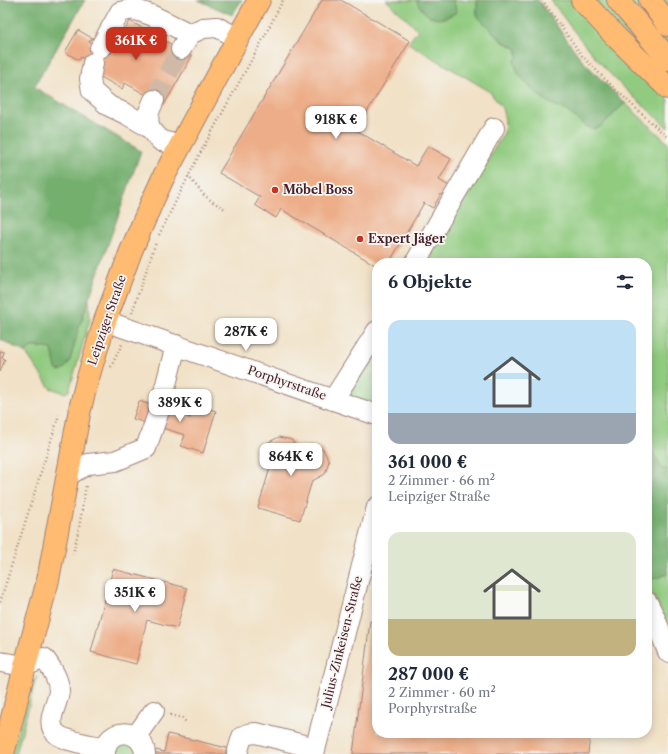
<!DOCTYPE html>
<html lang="de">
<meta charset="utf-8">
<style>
body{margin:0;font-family:"Libre Caslon Text",serif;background:#f6f6f7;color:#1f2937;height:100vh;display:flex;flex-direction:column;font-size:15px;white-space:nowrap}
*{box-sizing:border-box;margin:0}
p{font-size:13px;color:#747a83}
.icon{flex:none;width:22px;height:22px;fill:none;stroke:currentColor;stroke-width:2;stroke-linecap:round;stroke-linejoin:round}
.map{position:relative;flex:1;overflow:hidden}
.drawer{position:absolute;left:372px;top:258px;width:280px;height:480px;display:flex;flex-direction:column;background:#fff;border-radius:16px;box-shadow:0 2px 10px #0003}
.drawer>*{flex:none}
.price{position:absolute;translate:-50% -34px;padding:0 9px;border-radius:8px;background:#fff;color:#222;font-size:13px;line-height:26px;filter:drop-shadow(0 1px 2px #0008)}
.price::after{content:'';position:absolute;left:50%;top:24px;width:12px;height:9px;margin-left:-6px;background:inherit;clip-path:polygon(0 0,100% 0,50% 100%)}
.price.active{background:#c8321e;color:#fff}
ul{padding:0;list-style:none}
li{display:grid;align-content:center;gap:8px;height:212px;padding:0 16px}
li span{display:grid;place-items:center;height:124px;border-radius:12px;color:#555}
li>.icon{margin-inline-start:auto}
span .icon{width:72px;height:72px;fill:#fffc;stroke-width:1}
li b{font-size:17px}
h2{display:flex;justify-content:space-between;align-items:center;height:48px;padding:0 16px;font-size:17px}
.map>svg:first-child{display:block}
</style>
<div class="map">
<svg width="668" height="754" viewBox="0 0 668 754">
<rect width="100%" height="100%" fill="#f6f6f2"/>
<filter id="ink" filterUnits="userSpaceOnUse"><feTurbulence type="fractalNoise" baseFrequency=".025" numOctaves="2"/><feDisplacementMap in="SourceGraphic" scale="8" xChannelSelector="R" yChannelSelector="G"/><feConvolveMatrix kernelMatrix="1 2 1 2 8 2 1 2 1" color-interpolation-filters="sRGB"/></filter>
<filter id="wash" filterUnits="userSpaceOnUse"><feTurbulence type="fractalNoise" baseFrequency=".012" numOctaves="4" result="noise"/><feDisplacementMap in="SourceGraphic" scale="16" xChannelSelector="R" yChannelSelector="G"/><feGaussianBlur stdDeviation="0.9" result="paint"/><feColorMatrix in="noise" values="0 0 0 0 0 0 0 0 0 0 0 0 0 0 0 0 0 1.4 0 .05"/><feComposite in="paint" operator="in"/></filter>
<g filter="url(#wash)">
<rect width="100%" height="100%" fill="#f1e1c6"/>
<!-- green -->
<path fill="#91cb80" stroke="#6e7556" d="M386 0H416C422 11 431 22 445 18 449 16 453 14 457 12L453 0H477V16L503 42 516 48 518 56 546 101 568 112 587 127H600L625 103 668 143V470L662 468 647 444V263H424L504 133 505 120 502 108 489 91 408 43 418 30Z
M551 0H668V128C653 113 636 100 621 85 595 59 572 30 551 0Z
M89 298 90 320 69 391 65 393 50 388 26 353 31 347H40L52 349 79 327Z
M377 340V406L350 396 348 394Z
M668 574V627L661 611 647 583V575L653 579Z
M37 676 16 754H11L33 681Z
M123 739 140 754H111Z"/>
<!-- forest -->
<path fill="#74af6e" stroke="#5f674c" d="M0 0H85L34 87 141 151 79 327 70 361 65 368 60 371 56 369 52 349 40 347H31L26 353 0 339Z
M198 0H242L232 15Z
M416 0H453L457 12C452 14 447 17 442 18 429 21 422 10 416 0Z
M477 0H538L582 60 625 103 600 127 593 129 587 127 568 112 546 101 530 87 519 75 514 62 518 56 516 48 504 42 477 16Z
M647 444 662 468 668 470V574L653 579 647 575Z"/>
<g id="blocks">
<!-- building -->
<path fill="#edad88" d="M322 0H341L410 41 356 130 416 166 428 146 451 159 439 180 454 189 448 198 441 194 433 208 424 203 389 263H377V266L281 209 276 218 255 205 260 197 219 173Z
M130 21 192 56 164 105 125 83 122 89 99 76 103 69 81 57 79 60 65 52 78 30 92 38 89 42 111 54Z
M0 351 4 352 2 358 5 359 0 372Z
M139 401 190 418 195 404 216 411 203 453 181 446 185 435 133 419Z
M279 437 292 440 297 450 300 451 309 446 323 449 329 461 325 474 312 481 300 520 258 508 270 468 263 456 267 443Z
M113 569 187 588 177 628 147 620 136 664 91 652Z
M370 621 377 622V733H590L588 754H353Z
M168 734 227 748 225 754H155L156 750 164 752Z"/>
</g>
</g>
<g filter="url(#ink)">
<use href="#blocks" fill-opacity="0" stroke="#9e8078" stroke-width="1"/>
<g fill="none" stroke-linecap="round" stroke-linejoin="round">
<!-- minor-tunnel -->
<path stroke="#d0baa7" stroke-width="20" stroke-dasharray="20 10" stroke-linecap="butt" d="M154 100 181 49"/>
<!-- minor casing -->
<g stroke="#9e8078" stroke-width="22">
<path id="minor" d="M100 48 120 12 133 9 151 15 190 34
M181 49 190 34 203 28 217 27 238 38
M93 63 90 79 92 91 109 106 126 114 149 127
M154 100 148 114 149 127 161 141 180 145
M415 263 494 128
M105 321 377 415
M333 400 377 331
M68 475 88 464 115 461 146 448 160 408 176 345
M647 602 655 618 668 652
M0 662 25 666 44 658C51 668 59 678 59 691 58 705 43 724 58 735 68 742 93 745 106 748
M136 736 154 711
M105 754C104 727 143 726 145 754
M237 754 242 737 248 734 256 733 315 748
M314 754 377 507"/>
</g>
<!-- major casing -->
<g stroke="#9e8078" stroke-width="24">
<path id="major" d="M3 754 25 666 48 580 80 409 87 381 105 321 131 251 152 202 164 176 238 38 259 0"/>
</g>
<!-- highway casing -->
<g stroke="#9e8078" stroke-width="24">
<path id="highway" d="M582 0 616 37 668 88
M618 0 668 59
M650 0 668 25"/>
</g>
<!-- path -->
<path stroke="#9e8078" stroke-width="2.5" stroke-dasharray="1 3" stroke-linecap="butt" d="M542 0 583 57 615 89 668 138
M188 176 204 195 213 202 225 209
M159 235 198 157 262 41 283 0
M132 313 156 242
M111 367 122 344
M73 554 79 528 86 485
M0 602 59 415
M170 715 182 718 187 723"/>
<!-- minor -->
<use href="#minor" stroke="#fff" stroke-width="20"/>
<!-- major -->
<use href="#major" stroke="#febb71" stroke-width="22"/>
<!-- highway -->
<use href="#highway" stroke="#febb71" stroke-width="22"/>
</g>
</g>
<!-- markers -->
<g fill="#c8321e" stroke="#f6f6f2" stroke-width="1.5">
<circle cx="275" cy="190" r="4"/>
<circle cx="360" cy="239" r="4"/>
</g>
<g text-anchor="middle" stroke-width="3.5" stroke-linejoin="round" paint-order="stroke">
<!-- poi labels -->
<g font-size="12" font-weight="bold" fill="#4a1f2b" stroke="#f6f6f2" text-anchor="start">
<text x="283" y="194">Möbel Boss</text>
<text x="368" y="243">Expert Jäger</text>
</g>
<!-- street labels -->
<g font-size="12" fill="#4a1f2b" stroke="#f6f6f2">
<text transform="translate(107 320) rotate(-71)" y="4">Leipziger Straße</text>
<text transform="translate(287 383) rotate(19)" y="4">Porphyrstraße</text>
<text transform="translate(342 642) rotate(-76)" y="4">Julius-Zinkeisen-Straße</text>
</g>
</g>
</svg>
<b class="price active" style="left:136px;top:61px">361K €</b>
<b class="price" style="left:336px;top:140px">918K €</b>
<b class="price" style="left:246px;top:352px">287K €</b>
<b class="price" style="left:180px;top:423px">389K €</b>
<b class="price" style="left:291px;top:477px">864K €</b>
<b class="price" style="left:135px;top:613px">351K €</b>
<section class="drawer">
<h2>6 Objekte<svg class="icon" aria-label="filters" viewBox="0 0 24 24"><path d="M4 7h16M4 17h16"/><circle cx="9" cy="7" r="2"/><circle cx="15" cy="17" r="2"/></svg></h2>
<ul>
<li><span style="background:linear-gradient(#bfe0f5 75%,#9aa5b1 0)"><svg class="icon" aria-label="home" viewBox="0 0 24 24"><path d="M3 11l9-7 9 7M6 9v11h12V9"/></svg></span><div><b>361 000 €</b><p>2 Zimmer · 66 m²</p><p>Leipziger Straße</p></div></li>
<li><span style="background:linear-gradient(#dfe7d0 70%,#c2b280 0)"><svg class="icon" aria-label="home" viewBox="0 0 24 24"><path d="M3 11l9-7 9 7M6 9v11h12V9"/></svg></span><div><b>287 000 €</b><p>2 Zimmer · 60 m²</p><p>Porphyrstraße</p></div></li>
</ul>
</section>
</div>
